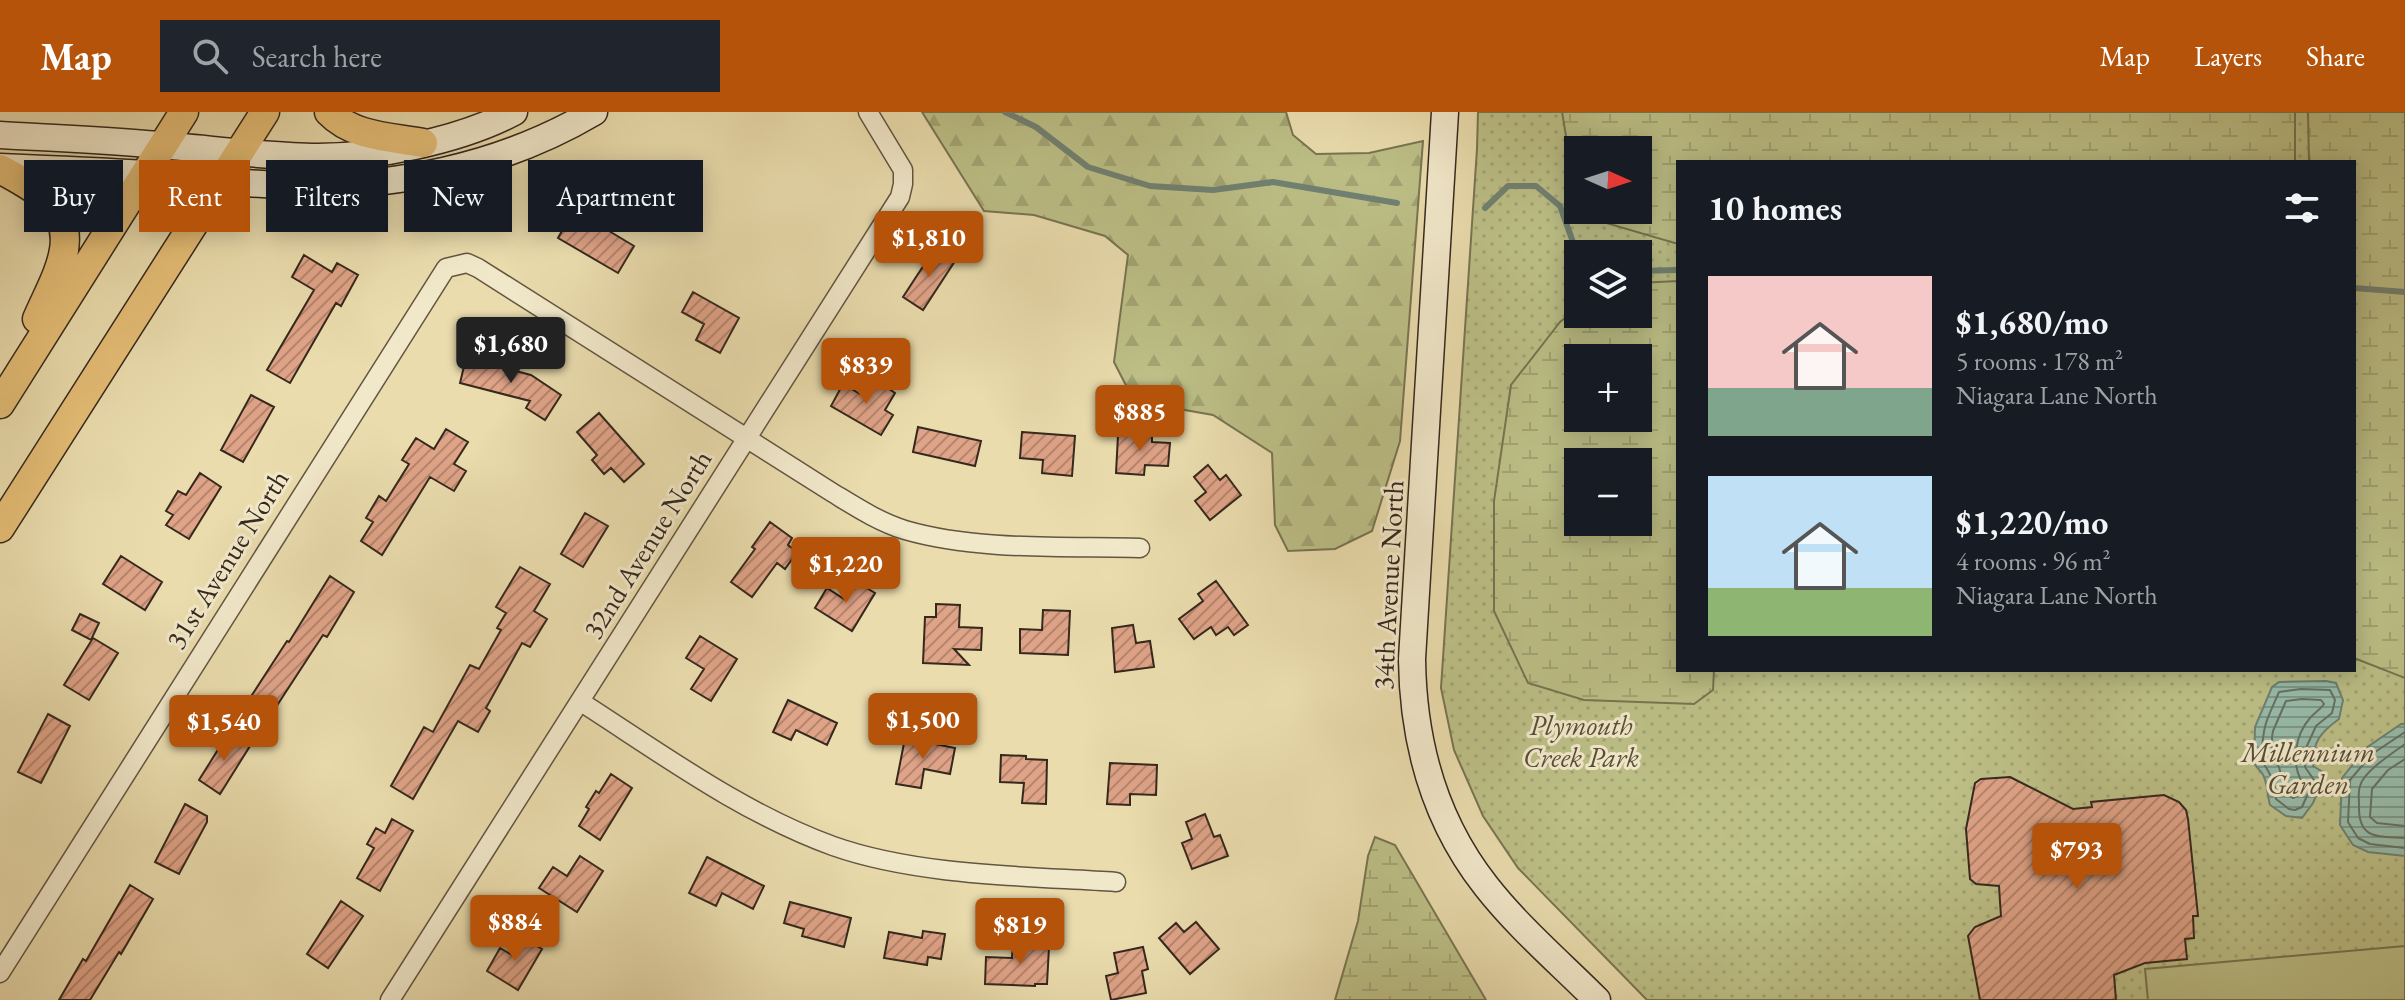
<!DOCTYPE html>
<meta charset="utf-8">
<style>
body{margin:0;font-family:"EB Garamond",serif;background:#20242c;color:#f1f3f6;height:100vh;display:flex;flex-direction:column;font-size:30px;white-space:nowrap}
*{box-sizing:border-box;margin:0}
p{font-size:26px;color:#9ea1a6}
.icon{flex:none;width:44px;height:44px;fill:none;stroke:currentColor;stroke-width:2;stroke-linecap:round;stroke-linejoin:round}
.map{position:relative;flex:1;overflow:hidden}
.sheet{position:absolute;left:1676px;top:48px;width:680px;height:512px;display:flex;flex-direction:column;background:#171b24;border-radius:0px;box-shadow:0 4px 20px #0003}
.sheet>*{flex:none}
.hud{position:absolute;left:24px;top:48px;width:760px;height:72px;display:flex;gap:16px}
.needle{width:52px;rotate:93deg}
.buttons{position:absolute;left:1564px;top:24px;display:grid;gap:16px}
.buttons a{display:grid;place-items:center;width:88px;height:88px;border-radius:0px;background:#171b24;box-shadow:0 4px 20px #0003;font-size:40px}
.price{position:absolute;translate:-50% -68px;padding:0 18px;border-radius:8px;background:#b45309;color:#fff;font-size:26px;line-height:52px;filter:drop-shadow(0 2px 4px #0008)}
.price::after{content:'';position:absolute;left:50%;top:48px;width:24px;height:18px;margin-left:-12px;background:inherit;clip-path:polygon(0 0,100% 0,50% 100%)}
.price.selected{background:#222;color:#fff}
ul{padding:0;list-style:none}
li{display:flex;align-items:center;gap:24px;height:200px;padding:0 32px}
li span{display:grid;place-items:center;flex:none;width:224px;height:160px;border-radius:0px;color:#555}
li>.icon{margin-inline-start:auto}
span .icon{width:96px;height:96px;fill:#fffc;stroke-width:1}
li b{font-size:34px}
h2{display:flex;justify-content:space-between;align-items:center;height:96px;padding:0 32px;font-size:34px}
.tag{padding:0 28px;border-radius:0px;background:#171b24;box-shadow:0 4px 20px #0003;font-size:28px;line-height:72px}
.tag.selected{background:#b45309;color:#fff}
header{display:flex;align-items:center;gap:48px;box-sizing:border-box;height:112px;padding:0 40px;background:#b45309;color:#fff}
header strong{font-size:38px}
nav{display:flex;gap:44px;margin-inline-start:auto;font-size:28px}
.search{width:560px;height:72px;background:#20242c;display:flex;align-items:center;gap:20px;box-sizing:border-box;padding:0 28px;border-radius:0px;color:#9ea1a6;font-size:30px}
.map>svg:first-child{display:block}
</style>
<header>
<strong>Map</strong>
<div class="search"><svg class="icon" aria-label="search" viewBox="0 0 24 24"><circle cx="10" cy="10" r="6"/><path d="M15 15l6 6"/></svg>Search here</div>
<nav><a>Map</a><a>Layers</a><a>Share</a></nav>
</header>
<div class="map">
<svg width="2405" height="888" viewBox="0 0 2405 888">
<defs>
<pattern id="grass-dots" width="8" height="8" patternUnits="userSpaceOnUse" patternTransform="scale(2)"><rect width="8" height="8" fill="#bcbf86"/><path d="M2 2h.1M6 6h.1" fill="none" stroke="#a2a473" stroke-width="1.8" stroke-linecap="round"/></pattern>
<pattern id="forest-firs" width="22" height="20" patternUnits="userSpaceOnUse" patternTransform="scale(2)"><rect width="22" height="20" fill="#bcbf86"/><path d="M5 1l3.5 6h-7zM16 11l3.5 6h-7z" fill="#a2a473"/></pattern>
<pattern id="wetland-marsh" width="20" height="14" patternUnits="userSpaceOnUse" patternTransform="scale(2)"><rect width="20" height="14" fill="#bcbf86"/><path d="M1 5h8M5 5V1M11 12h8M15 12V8" fill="none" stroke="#a2a473"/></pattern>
<pattern id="water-rules" width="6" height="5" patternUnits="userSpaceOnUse" patternTransform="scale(2)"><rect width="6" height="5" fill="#98bcaa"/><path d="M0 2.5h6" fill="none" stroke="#7d998a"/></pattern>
<pattern id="building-hatch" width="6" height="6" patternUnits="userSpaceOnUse" patternTransform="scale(2)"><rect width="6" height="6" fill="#dfa387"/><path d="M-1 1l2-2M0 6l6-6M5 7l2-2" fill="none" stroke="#b6856e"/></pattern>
</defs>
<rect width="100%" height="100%" fill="#eadcad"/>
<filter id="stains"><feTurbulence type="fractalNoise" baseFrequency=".0025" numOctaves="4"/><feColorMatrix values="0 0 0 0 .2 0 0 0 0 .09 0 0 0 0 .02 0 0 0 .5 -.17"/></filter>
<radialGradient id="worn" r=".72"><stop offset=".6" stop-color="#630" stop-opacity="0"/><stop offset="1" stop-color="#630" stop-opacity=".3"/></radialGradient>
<!-- grass -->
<path fill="url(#grass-dots)" stroke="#787452" stroke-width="2" fill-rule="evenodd" d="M1478 0H2405V888H1647L1518 756 1483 704 1454 638 1441 576 1477 37ZM1578 38H1638V98H1578ZM1678 50H2354V558H1678ZM1578 142H1638V202H1578ZM1578 246H1638V306H1578ZM1578 350H1638V410H1578Z"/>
<!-- forest -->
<path fill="url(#forest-firs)" stroke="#787452" stroke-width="2" d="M922 0H1286L1293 23 1316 42 1369 41 1423 29 1400 329 1372 419 1335 437 1288 439 1275 413 1272 341 1213 303 1134 289 1114 250 1128 143 1105 124 1034 103 984 99Z"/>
<!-- wetland -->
<path fill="url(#wetland-marsh)" stroke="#787452" stroke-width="2" fill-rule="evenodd" d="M1562 0H2295V50H1678V132L1589 106 1586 98H1638V38H1578V73L1570 48Z
M2308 0H2405V566L2354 546V50H2309Z
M1678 169V558H1714L1713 578 1694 592 1584 588 1528 571 1494 499V389L1511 273 1560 210 1578 196V202H1638V171ZM1638 246V306H1578V246ZM1578 350H1638V410H1578Z
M1375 725 1395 733 1486 888H1335L1358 809 1368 744Z"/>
<!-- garden -->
<path fill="#bcbf86" stroke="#787452" stroke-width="2" d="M2405 834V888H2148L2145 857Z"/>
<!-- water -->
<path fill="url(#water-rules)" stroke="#708172" stroke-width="2" d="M2326 569 2336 571 2343 588 2339 607C2321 620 2312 630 2313 654L2326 662 2313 691 2302 706 2286 704 2270 693C2267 683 2268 670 2262 661 2259 657 2256 655 2254 651L2255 615 2272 575 2279 570Z
M2401 612H2405V744L2368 740 2353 733 2340 713 2342 666 2366 636Z"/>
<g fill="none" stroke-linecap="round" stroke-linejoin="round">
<!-- shore -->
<path stroke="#667264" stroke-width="2" d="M2301 577 2330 578 2335 588 2332 601 2316 614 2306 636 2305 655 2314 668 2302 695 2295 698 2289 697 2276 687C2275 671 2272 665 2264 652 2261 648 2262 645 2262 640 2263 611 2268 606 2279 580Z
M2302 587 2321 588 2324 592C2321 597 2315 600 2310 606 2295 623 2291 651 2302 670L2297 684 2293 686 2286 682 2279 655 2272 645V625L2273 619 2286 589Z
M2405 620 2372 642 2350 668 2348 710 2358 726 2370 732 2405 736
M2405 632C2394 640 2363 660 2360 674 2358 679 2359 687 2359 693 2358 728 2377 724 2405 726
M2405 647 2388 658 2372 677 2370 705 2377 711 2405 714"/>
<!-- stream -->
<path stroke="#708172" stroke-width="6" d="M1005 0 1036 15 1088 55 1150 74 1213 78 1273 70 1397 91
M1485 96 1508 74H1536L1560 94 1578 144
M1638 159 1678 158
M2354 176 2405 180"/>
</g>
<!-- building -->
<path fill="url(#building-hatch)" stroke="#35281d" stroke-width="2" d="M574 98 634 134 618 161 558 126Z
M935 136 955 149 923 198 903 185Z
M304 143 332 160 337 151 358 163 341 194 336 191 290 271 267 258 314 178 292 165Z
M693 180 739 206 720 241 696 228 704 212 682 200Z
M466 246 531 263 561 283 545 308 526 296 530 289 460 271Z
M867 271 877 276 880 271 895 281 885 298 893 303 881 323 831 294 843 272 860 282Z
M251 283 274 295 243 350 221 338Z
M599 301 644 352 624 370 611 356 604 362 592 348 597 343 577 320Z
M918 315 981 329 975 354 913 340Z
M446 317 468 330 454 352 466 359 454 379 430 365 382 443 361 429 373 410 366 406 379 384 386 389 409 352 402 348 416 326 434 337Z
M1133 317 1152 319V330L1170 331 1168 354 1145 353 1144 363 1116 361 1118 323 1133 324Z
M1022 320 1075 324 1072 364 1042 361 1043 348 1020 346Z
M1208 353 1220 368 1226 363 1241 383 1210 408 1195 389 1206 380 1194 365Z
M200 361 221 375 189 427 166 413 173 403 166 399 178 379 186 383Z
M585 401 608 414 583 455 561 442Z
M770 410 792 426 788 433 797 440 785 457 777 451 752 485 731 470 755 437 752 435Z
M121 444 162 470 145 498 103 472Z
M520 455 550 472 534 499 547 507 530 535 522 531 486 596 490 599 478 620 458 609 413 687 391 674 424 615 433 620 470 553 479 557 501 518 497 516 506 501 496 495Z
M330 464 354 480 327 525 323 523 274 598 252 583 287 529 289 530Z
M855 469 875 481 852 519 815 496 827 476 844 487Z
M1216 469 1248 513 1234 523 1228 515 1216 523 1211 515 1194 527 1179 507 1203 489 1198 482Z
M936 492 960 493 959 515 982 516 981 538 954 537 969 553 923 551 925 505H936Z
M1043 498 1070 499 1068 543 1020 541V517L1042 518Z
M80 502 99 511 91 528 72 518Z
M1133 513 1136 531 1150 529 1154 555 1115 560 1112 516Z
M700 524 737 547 711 589 691 577 704 557 686 546Z
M93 526 118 541 89 588 64 573Z
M788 588 837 611 827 633 796 618 791 628 773 620Z
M48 602 70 614 41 671 18 660Z
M229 620 250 634 220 682 199 668Z
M905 626 955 636 950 662 924 657 921 676 896 672Z
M1001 643 1026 644V647L1047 648 1046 692 1022 691 1024 671 1000 670Z
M1110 651 1157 653 1156 683 1130 682V693L1107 692Z
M611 662 632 676 600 728 579 714 589 697 586 695 596 679 599 681Z
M2010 665 2073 697 2092 695 2091 690 2164 683 2179 690 2186 698 2188 707 2198 804H2193L2194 826 2185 827 2187 847 2145 851 2114 863 2116 888H1980L1968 824 1975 815 2001 804 2000 790 1999 774 1976 772 1970 767 1966 717 1975 671 1981 667Z
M185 692 207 704V710L179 762 155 750Z
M1205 702 1214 725 1220 723 1228 744 1192 757 1182 731 1192 727 1186 710Z
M392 707 413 719 380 779 357 766 374 736 367 732 376 716 385 721Z
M580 744 603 759 577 800 539 776 553 755 567 764Z
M707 745 764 774 753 797 722 781 716 794 689 781Z
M130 773 153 787 121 842 119 840 90 888H59L83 847 86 849Z
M341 789 363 804 328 856 307 842Z
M790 790 851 806 844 835 802 824 804 817 784 811Z
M1196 810 1219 837 1190 862 1159 826 1176 811 1184 820Z
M923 819 945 822 941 847 928 845 927 853 884 846 889 820 922 826Z
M522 825 542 837 518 878 487 859 500 836 512 843Z
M1013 828 1038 829V834L1049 835 1047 872H1035V874L985 872 986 845 1012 846Z
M1143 835 1148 857 1142 859 1146 881 1111 888 1106 864 1118 861 1114 841Z"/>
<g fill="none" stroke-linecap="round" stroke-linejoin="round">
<!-- street casing -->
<g stroke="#625541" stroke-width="21">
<path id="street" d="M581 590C662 642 742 701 833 734 918 764 1026 764 1116 770
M0 861 446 156 467 151 478 156 833 381C856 395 879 410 905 418 977 439 1065 434 1140 436
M390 888 900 85 903 72V58L868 0"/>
</g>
<!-- secondary casing -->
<g stroke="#35281d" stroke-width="29">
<path id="secondary" d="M1445 0 1412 547C1413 630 1434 708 1486 774 1518 815 1560 851 1597 888
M0 23C53 26 106 28 159 33 210 37 261 44 312 45 374 46 459 29 514 0
M0 55C49 57 97 59 146 62 192 66 238 72 285 73 392 77 501 55 594 0"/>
</g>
<!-- primary casing -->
<g stroke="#35281d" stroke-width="31">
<path id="primary" d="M329 0C353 25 391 25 423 31
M0 57C16 66 34 75 47 87 85 123 53 169 37 207
M0 292 184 0
M0 416 265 0"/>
</g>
<!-- street -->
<use href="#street" stroke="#f1e8ca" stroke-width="18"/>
<!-- secondary -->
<use href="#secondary" stroke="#f1e8ca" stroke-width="26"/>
<!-- primary -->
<use href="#primary" stroke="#e5be76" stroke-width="28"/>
</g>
<g text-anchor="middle" stroke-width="6" stroke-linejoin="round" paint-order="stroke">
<!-- street labels -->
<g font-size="28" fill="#35281d" stroke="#f1e8ca">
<text transform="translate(647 432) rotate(-58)" y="10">32nd Avenue North</text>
<text transform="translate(227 447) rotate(-58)" y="10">31st Avenue North</text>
<text transform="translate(1388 473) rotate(-87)" y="10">34th Avenue North</text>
</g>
<!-- park labels -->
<g font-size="28" font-style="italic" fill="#574e37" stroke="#f1e8ca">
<text x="1581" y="623">Plymouth<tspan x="1581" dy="32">Creek Park</tspan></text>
<text x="2308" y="650">Millennium<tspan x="2308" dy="32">Garden</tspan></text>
</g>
</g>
<rect width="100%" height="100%" filter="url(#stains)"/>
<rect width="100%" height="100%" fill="url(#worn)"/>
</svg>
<div class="buttons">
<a><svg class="needle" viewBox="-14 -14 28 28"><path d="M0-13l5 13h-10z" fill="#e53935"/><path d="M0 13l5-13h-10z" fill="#9ea1a6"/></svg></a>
<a><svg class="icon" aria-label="layers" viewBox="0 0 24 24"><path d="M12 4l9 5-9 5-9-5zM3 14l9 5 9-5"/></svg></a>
<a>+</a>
<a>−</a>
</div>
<b class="price" style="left:929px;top:167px">$1,810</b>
<b class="price selected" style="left:511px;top:273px">$1,680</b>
<b class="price" style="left:866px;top:294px">$839</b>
<b class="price" style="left:1140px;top:341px">$885</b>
<b class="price" style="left:846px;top:493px">$1,220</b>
<b class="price" style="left:923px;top:649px">$1,500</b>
<b class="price" style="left:224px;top:651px">$1,540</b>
<b class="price" style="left:2077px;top:779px">$793</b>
<b class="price" style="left:515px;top:851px">$884</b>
<b class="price" style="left:1020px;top:854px">$819</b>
<div class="hud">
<a class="tag">Buy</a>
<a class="tag selected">Rent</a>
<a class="tag">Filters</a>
<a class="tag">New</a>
<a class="tag">Apartment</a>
</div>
<section class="sheet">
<h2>10 homes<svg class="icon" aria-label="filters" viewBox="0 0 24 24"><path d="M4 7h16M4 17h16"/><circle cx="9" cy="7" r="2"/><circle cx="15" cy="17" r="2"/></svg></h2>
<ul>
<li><span style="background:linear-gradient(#f6c9c9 70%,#7fa58c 0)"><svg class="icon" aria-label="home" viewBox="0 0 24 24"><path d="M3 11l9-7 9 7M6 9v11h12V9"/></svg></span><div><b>$1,680/mo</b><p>5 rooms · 178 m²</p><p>Niagara Lane North</p></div></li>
<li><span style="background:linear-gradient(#bfe0f5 70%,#8fb573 0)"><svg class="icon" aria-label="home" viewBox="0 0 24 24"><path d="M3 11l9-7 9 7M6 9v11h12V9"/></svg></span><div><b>$1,220/mo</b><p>4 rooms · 96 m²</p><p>Niagara Lane North</p></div></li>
</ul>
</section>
</div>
